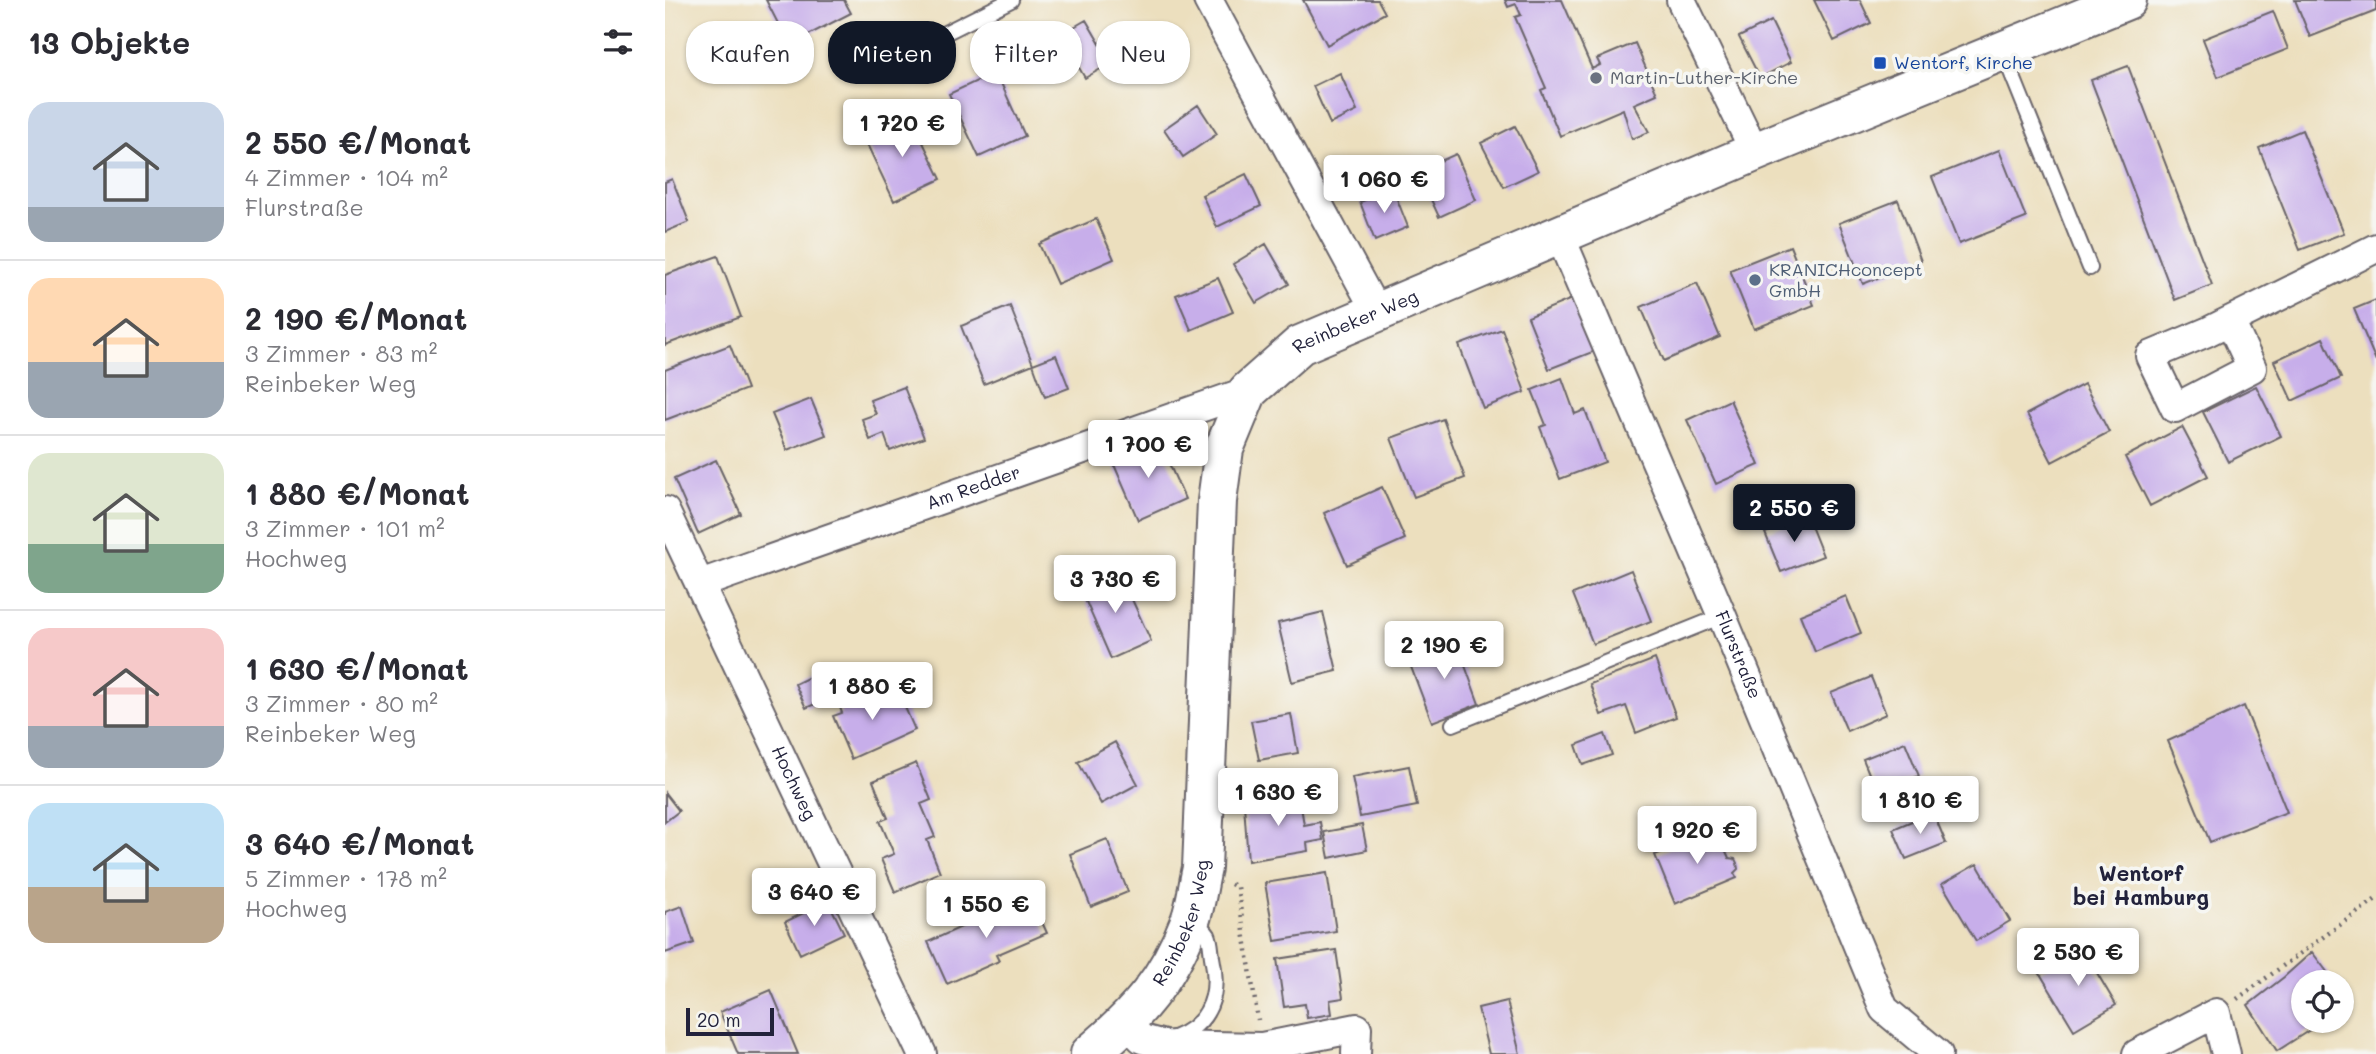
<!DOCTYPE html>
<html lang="de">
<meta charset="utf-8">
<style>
body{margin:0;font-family:Mali,sans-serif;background:#f2f2f3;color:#2b2b33;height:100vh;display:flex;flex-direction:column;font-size:26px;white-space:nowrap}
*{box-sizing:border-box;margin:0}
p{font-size:23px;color:#7c7c81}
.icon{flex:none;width:38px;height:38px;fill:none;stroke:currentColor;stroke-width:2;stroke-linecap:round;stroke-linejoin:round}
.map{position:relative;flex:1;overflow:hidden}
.drawer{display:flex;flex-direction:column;background:#fff;width:665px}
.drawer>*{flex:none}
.hud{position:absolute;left:21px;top:21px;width:665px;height:63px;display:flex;gap:14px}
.fabs{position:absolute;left:1626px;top:970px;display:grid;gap:14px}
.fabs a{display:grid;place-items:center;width:63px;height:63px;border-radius:50%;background:#fff;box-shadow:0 2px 5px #0004;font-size:35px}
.scale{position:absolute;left:21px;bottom:18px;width:88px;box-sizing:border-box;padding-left:7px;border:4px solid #22223b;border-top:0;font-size:19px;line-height:24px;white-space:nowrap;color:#22223b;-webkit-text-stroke:5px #f6f6f2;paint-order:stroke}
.price{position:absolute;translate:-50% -60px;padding:0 16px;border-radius:7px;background:#fff;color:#222;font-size:23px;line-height:46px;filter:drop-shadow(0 2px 4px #0008)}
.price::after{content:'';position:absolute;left:50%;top:42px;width:21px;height:16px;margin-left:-10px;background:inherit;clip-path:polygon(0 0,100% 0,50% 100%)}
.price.on{background:#111827;color:#fff}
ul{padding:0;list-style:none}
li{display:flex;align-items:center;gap:21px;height:175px;padding:0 28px}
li+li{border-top:2px solid #e1e1e2}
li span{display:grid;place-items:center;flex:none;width:196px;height:140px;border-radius:21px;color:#555}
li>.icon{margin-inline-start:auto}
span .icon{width:84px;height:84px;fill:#fffc;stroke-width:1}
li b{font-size:30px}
h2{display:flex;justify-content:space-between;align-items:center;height:84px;padding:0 28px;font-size:30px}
.pill{padding:0 24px;border-radius:28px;background:#fff;box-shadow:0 2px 5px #0004;font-size:24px;line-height:63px}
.pill.on{background:#111827;color:#fff}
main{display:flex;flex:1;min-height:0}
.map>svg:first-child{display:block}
</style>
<main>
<section class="drawer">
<h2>13 Objekte<svg class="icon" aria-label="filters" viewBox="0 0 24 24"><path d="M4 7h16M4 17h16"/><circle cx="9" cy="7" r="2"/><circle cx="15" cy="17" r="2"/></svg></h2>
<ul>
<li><span style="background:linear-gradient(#c9d6e8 75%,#9aa5b1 0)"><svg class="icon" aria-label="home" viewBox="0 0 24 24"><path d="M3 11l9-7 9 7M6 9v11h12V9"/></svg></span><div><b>2 550 €/Monat</b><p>4 Zimmer · 104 m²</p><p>Flurstraße</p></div></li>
<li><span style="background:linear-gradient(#ffd9b3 60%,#9aa5b1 0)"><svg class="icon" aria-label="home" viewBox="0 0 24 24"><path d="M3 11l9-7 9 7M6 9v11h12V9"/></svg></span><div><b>2 190 €/Monat</b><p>3 Zimmer · 83 m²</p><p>Reinbeker Weg</p></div></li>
<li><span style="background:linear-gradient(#dfe7d0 65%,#7fa58c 0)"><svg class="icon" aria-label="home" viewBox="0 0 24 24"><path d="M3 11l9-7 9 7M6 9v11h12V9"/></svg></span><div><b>1 880 €/Monat</b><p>3 Zimmer · 101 m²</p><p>Hochweg</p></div></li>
<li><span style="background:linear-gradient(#f6c9c9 70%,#9aa5b1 0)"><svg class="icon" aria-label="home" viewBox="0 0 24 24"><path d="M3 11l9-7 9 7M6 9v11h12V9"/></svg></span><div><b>1 630 €/Monat</b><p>3 Zimmer · 80 m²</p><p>Reinbeker Weg</p></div></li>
<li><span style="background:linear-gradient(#bfe0f5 60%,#b9a48a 0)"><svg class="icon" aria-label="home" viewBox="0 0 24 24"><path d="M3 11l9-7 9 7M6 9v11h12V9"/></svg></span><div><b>3 640 €/Monat</b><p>5 Zimmer · 178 m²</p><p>Hochweg</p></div></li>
</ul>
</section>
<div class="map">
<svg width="1711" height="1054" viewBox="0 0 1711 1054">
<rect width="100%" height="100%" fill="#f6f6f2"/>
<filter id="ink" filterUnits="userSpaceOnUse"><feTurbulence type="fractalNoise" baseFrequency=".0143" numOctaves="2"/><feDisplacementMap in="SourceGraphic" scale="14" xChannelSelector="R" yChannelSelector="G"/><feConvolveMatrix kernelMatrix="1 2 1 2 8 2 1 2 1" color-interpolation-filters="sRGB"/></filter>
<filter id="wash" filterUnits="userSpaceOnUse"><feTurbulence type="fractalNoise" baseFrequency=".00686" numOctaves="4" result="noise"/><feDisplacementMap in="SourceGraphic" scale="28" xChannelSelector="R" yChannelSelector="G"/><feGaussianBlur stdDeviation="1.57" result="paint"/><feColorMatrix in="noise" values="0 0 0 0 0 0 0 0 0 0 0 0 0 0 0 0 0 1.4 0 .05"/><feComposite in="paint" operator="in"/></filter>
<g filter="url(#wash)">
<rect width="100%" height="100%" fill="#ecdfbe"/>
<g id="blocks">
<!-- building -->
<path fill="#c7aeea" d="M101 0H179L186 13 124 45Z
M638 0H713L720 13 662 45Z
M840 0H897L927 69 935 65 932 59 970 43 992 94 969 104 984 132 967 139 958 109 895 136 876 90 881 88 850 17 856 15 851 4 843 7Z
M1149 0H1195L1206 23 1169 41Z
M1630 0H1711V11L1645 37Z
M1608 11 1623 49 1553 77 1538 39Z
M421 20 446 63 420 78 395 35Z
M1106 21 1126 62 1095 78 1074 37Z
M1463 66 1547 285 1510 300 1426 80Z
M331 72 360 136 314 157 284 94Z
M675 73 692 111 665 124 648 86Z
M533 105 552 134 518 157 499 129Z
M245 116 276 179 229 201 199 138Z
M850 126 873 171 839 187 816 143Z
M1637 130 1679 233 1635 250 1594 148Z
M1334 150 1361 218 1294 244 1267 177Z
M791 154 811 200 774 217 753 171Z
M581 174 596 206 552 227 537 195Z
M7 179 24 222 0 232V182Z
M728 189 743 227 710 241 695 202Z
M1233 200 1256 261 1198 284 1174 223Z
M431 219 449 259 392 284 374 244Z
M601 244 624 284 591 303 568 264Z
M1125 246 1149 305 1089 329 1065 270Z
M53 256 76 317 0 345V275Z
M553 278 568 312 526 330 511 295Z
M1032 283 1055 337 999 361 976 307Z
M909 298 930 351 884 369 863 317Z
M1711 300V361L1689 309Z
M345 306 368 364 391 355 404 388 380 397 368 364 319 384 296 326Z
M837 329 860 392 818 408 794 345Z
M1658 338 1676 378 1627 401 1609 361Z
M65 345 82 389 0 420V370Z
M897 378 910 414 920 410 940 462 895 479 875 427 881 425 867 390Z
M1419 384 1444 432 1387 462 1362 414Z
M1591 386 1616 436 1563 462 1538 412Z
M239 387 259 438 225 451 219 434 205 440 197 419 211 414 205 400Z
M146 399 161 435 122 450 107 414Z
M1065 400 1094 465 1051 484 1022 420Z
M778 419 800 478 749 497 726 438Z
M1517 427 1543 476 1485 506 1460 457Z
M493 439 520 499 473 520 447 460Z
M51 460 76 514 33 534 9 479Z
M717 487 740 539 682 565 659 513Z
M1142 516 1158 556 1116 572 1100 533Z
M966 570 986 621 928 644 908 594Z
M454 571 486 641 446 659 415 588Z
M1181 596 1196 633 1150 652 1135 615Z
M658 612 672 671 627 682 613 623Z
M791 641 814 704 767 722 743 659Z
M990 659 1011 717 971 733 961 706 936 715 925 684Z
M161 669 173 694 141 708 130 684Z
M1206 677 1221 714 1182 731 1166 693Z
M231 687 250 730 186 759 168 716 177 713 173 702 191 693 196 703Z
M1579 706 1622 812 1545 842 1503 741Z
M626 714 633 753 594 760 586 721Z
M940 734 947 755 918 765 911 745Z
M450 742 473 784 436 804 413 762Z
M1240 742 1254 776 1212 793 1198 759Z
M251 763 266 800 256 804 270 837 262 840 275 872 230 892 216 859 229 854 215 821 223 818 208 781Z
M744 766 752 806 695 817 687 777Z
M0 793 14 811 0 822Z
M634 794 639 825 655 822 658 840 642 843 643 851 583 861 579 804Z
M1268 812 1281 843 1241 859 1228 829Z
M697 825 702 850 664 858 659 832Z
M1051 829 1064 858 1070 859 1072 863 1073 869 1069 873 1072 878 1010 904 990 855Z
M442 839 463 892 426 907 405 854Z
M1312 864 1345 921 1311 941 1277 884Z
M662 873 671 931 610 941 600 883Z
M365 896 382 933 331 955 334 961 282 984 263 942Z
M163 901 179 933 135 954 120 922Z
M17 906 29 943 0 953V912Z
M1416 946 1451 1005 1409 1030 1374 972Z
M671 950 678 998 665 1000 667 1014 642 1018 640 1004 619 1007 612 959Z
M1647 952 1663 973 1652 982H1638V994L1633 998 1638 1005V1020H1648L1651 1026 1612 1051 1583 1005 1619 977Z
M106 990 133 1054H73L55 1012Z
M842 1001 855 1054H824L813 1008Z"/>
</g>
</g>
<g filter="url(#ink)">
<use href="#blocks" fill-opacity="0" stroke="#696469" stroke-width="2"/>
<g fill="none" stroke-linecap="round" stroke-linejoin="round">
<!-- service casing -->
<g stroke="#696469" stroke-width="18">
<path id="service" d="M264 41 346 0
M1338 52 1425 268
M788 724 1057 616
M509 1038C546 1024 555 994 547 957 546 951 546 941 543 935 540 930 532 924 527 920"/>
</g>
<!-- minor casing -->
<g stroke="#696469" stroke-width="32">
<g id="minor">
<path d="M543 0 711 311"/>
<path d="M1016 0 1090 152"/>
<path id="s1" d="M895 236 1057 616 1219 1009 1273 1054"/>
<path d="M1565 321 1587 368 1510 408 1485 356 1542 332 1711 248"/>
<path id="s2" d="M0 511 257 1054"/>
<path id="s3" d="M35 584 583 391"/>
<path d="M461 1023 477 1039 499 1045 597 1047 692 1028 691 1054"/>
<path d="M1472 1054 1551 1013 1561 1054"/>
</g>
</g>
<!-- secondary casing -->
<g stroke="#696469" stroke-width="42">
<g id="secondary">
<path id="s4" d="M425 1054C473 1013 502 981 525 921 531 905 533 885 537 868L552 501 559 449 583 391 635 345 1090 152 1462 0"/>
</g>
</g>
<!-- path -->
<path stroke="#696469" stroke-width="4.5" stroke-dasharray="2 5" stroke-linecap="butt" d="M566 884 572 887 593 1020
M1572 999 1711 899"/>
<!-- service -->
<use href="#service" stroke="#fff" stroke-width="14"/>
<!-- minor -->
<use href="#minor" stroke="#fff" stroke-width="28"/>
<!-- secondary -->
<use href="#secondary" stroke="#fff" stroke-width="38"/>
</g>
</g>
<!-- markers -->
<rect fill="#1a4fb4" stroke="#f6f6f2" stroke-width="2.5" x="1208" y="56" width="14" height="14" rx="3.5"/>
<circle fill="#6b7280" stroke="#f6f6f2" stroke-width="2.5" cx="931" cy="78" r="7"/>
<circle fill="#5c6f8a" stroke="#f6f6f2" stroke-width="2.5" cx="1090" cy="280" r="7"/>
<g text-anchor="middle" stroke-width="7" stroke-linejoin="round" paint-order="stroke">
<!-- transit labels -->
<g font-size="18" fill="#164399" stroke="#f6f6f2" text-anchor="start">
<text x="1229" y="69">Wentorf, Kirche</text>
</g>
<!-- worship labels -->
<g font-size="18" fill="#5b616d" stroke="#f6f6f2" text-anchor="start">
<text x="945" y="84">Martin-Luther-Kirche</text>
</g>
<!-- service labels -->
<g font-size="18" fill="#4e5e75" stroke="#f6f6f2" text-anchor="start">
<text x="1104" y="276">KRANICHconcept<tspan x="1104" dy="21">GmbH</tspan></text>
</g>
<!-- street labels -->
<g font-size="18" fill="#22223b" stroke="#f6f6f2">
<text dy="6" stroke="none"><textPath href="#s4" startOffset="835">Reinbeker Weg</textPath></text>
<text dy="6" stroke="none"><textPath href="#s3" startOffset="290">Am Redder</textPath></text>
<text dy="6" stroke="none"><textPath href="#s1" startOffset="455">Flurstraße</textPath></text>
<text dy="6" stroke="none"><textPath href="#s2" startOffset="301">Hochweg</textPath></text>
<text dy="6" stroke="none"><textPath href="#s4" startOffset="164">Reinbeker Weg</textPath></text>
</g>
<!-- quarter labels -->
<g font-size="21" font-weight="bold" fill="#22223b" stroke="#f6f6f2">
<text x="1476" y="881">Wentorf<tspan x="1476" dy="24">bei Hamburg</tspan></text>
</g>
</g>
</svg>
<div class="fabs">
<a><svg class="icon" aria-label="locate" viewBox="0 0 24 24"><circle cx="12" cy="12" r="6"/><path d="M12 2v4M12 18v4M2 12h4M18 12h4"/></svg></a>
</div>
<div class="scale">20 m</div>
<b class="price" style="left:237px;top:159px">1 720 €</b>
<b class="price" style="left:719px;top:215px">1 060 €</b>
<b class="price" style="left:483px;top:480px">1 700 €</b>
<b class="price on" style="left:1129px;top:544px">2 550 €</b>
<b class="price" style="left:450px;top:615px">3 730 €</b>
<b class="price" style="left:779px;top:681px">2 190 €</b>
<b class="price" style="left:207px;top:722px">1 880 €</b>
<b class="price" style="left:613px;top:828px">1 630 €</b>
<b class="price" style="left:1255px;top:836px">1 810 €</b>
<b class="price" style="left:1032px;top:866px">1 920 €</b>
<b class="price" style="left:149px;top:928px">3 640 €</b>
<b class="price" style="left:321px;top:940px">1 550 €</b>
<b class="price" style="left:1413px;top:988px">2 530 €</b>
<div class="hud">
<a class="pill">Kaufen</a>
<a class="pill on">Mieten</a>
<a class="pill">Filter</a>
<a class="pill">Neu</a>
</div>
</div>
</main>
